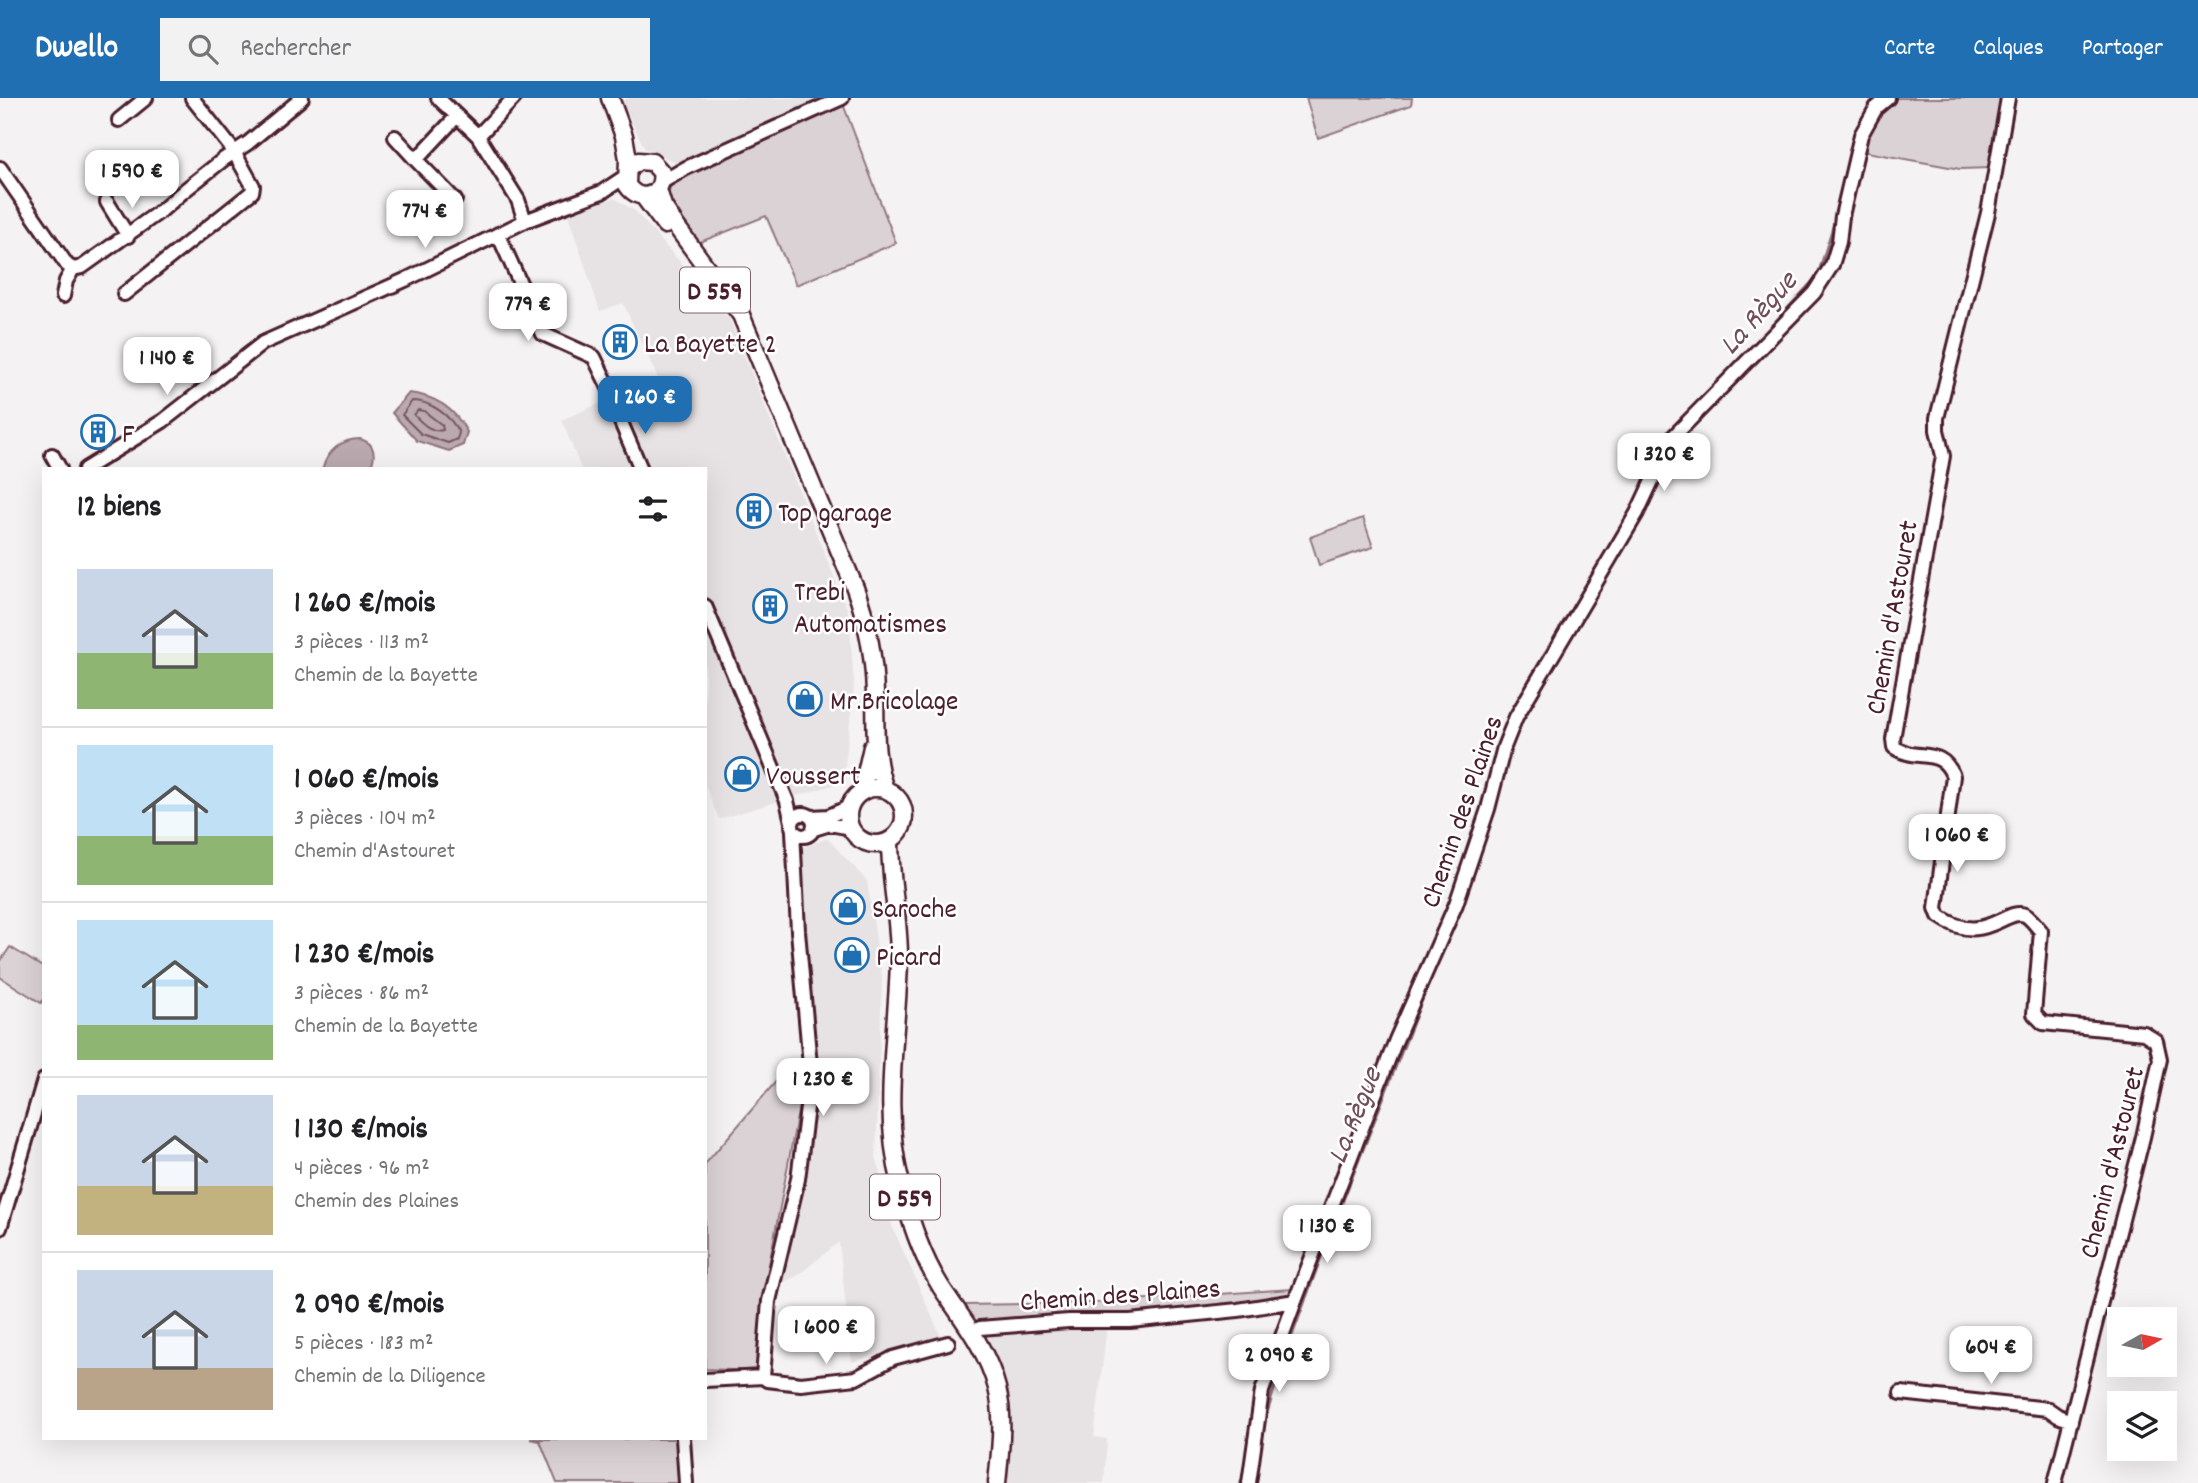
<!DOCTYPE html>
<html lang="fr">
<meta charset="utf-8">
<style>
body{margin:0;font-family:Dekko,sans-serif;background:#f2f2f2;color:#202124;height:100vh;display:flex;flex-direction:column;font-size:26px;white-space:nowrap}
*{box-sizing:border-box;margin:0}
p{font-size:23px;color:#757577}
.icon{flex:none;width:38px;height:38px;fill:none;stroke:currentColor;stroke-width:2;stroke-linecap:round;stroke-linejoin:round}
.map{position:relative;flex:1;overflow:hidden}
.details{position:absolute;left:42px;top:369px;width:665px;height:973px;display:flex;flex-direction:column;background:#fff;border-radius:0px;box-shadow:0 7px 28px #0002}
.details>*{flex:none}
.needle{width:46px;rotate:81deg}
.controls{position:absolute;left:2107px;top:1209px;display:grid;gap:14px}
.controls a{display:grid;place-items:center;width:70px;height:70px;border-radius:0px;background:#fff;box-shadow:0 7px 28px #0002;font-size:35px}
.price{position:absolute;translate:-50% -60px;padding:0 16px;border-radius:14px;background:#fff;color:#222;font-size:23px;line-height:46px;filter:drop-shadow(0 2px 4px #0008)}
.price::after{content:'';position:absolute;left:50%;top:42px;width:21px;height:16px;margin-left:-10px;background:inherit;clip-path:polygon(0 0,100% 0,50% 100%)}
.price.active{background:#1f6fb2;color:#fff}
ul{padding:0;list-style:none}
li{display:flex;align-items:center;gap:21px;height:175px;padding:0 35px}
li+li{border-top:2px solid #e0e0e0}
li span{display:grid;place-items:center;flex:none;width:196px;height:140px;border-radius:0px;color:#555}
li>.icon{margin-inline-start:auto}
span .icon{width:84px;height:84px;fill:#fffc;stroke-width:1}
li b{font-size:30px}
h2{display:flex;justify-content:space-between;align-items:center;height:84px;padding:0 35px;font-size:30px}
header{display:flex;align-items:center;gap:42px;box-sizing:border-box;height:98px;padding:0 35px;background:#1f6fb2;color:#fff}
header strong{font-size:33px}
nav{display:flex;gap:38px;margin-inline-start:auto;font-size:24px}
.search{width:490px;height:63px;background:#f2f2f2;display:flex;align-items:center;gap:18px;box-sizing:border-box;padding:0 24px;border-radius:0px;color:#757577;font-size:26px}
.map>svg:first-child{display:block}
</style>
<header>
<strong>Dwello</strong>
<div class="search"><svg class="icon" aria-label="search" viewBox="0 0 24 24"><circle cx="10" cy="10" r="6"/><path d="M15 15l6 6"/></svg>Rechercher</div>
<nav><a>Carte</a><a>Calques</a><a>Partager</a></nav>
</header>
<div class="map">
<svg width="2198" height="1385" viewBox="0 0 2198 1385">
<rect width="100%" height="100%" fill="#f4f2f2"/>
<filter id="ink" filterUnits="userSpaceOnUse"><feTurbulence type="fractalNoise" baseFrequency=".0143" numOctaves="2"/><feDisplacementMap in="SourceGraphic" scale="14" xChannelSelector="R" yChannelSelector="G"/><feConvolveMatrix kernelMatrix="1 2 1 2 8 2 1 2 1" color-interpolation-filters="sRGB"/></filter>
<g filter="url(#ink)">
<!-- built -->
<path fill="#e7e2e3" d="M629 0H829L678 72 673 63 645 51 622 3Z
M614 100 635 113 729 220 849 516 854 588 843 684 719 721 705 687V371H581L562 322 658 280 623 205 600 213 568 117Z
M827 740 867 783 882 880 876 1058 892 1128 941 1239 852 1264 839 1144 797 1178 775 1188 817 978 801 751Z
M1052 1226 1107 1227 1094 1339 1107 1341 1104 1385H1004L1008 1345 981 1236Z"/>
<!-- green -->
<path fill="#dbd2d5" stroke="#927880" stroke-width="2" d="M1306 0H1412L1411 7 1318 40Z
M1895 0H2003L1990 70 1960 71 1861 53 1871 25Z
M843 6 896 145 796 187 766 118 695 146 667 106 670 89 676 82Z
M1363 420 1373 449 1319 467 1310 439Z
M10 849 44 870V901L41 905 0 879V864Z
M785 973 803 987 766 1183 756 1273 705 1271V1066Z
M1292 1191 1289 1208 1052 1226 981 1236 965 1207 1092 1205Z
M530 1341H681L683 1385H557L540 1343Z"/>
<!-- water -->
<path fill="#baa9ae" stroke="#8d727a" stroke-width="2" d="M409 295C436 298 454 310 467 334L463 347 449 353 417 343 392 315Z
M360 341C376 345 376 358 370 371H322C328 353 341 341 360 341Z"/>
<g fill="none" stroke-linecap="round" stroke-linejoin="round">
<!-- shore -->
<path stroke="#77565f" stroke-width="2" d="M412 303C431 303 451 318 459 335L457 341 448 345 421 336 402 317Z
M418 312 424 313 442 327 443 332C431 335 422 325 414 317Z"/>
<!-- stream -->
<path stroke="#8d727a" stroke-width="3.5" d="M720 48 746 36
M1748 254 1818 178 1836 120
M1263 1328 1281 1267 1327 1142 1433 873
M1241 1385 1245 1374"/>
<!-- minor casing -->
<g stroke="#4a1f2b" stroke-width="18">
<path id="minor" d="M438 0 478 38 518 102 525 123
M2008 0 1988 115 1937 320V332L1943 358 1893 641 1894 649C1917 665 1941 647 1953 678L1936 810 1939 818C1984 850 2005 809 2025 817 2031 820 2036 828 2041 833L2034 916 2043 925 2144 935 2156 943 2160 961 2143 1039 2055 1385
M119 22 146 0
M478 38 514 0
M395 39 416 62
M0 70 67 167 73 171
M662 84 686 70 842 0
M455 102 416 62 457 18
M107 104 128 138
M498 136 543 236 594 259 619 310 620 322 641 371
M73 171 82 169 162 112 185 92 224 61 248 45 302 0
M124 196 252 94 253 88 233 52 192 0
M63 198 66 183 73 171
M52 357 60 371
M85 371 163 323 263 245 405 182 525 123 602 94 626 78
M705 508 787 703 792 724
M792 727a11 11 0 1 1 22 0a11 11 0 1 1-22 0Z
M811 719 829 718 849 709
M814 731 830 726 851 730
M0 1130 44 982
M973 1234 980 1230 1069 1223H1130L1238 1212 1295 1203 1396 942 1456 806 1488 711 1504 649 1516 619 1637 415 1672 340 1814 195 1832 167 1839 144 1842 118 1861 37 1876 10 1888 0
M763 1279 769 1203 798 1081 811 978 798 833 793 733
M705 1282 763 1279 767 1282 801 1286 856 1280 893 1260 948 1245
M1901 1295 2048 1311 2058 1318 2071 1323
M683 1340 686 1385
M1249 1385 1262 1293 1295 1203"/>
</g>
<!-- major casing -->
<g stroke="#4a1f2b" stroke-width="21">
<path id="major" d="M610 0 624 38 628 61 627 87C640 107 665 97 661 74L652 64 638 63 628 71
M658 92 663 108 676 128 741 217 855 490C868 525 874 558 875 595 876 628 873 659 885 691
M644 99 665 127
M848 718a28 28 0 1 1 56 0a28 28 0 1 1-56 0Z
M862 693 872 649
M890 743C890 781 899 820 899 859 898 934 881 1011 901 1086 909 1120 922 1159 941 1189 963 1222 987 1251 997 1290 1005 1321 1000 1354 997 1385"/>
</g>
<!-- minor -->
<use href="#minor" stroke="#fff" stroke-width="12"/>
<!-- major -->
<use href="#major" stroke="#fff" stroke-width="16"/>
</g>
</g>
<!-- icons -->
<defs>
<g id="building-ring" transform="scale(1.75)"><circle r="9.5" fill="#fff" stroke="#1f6fb2" stroke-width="1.5"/><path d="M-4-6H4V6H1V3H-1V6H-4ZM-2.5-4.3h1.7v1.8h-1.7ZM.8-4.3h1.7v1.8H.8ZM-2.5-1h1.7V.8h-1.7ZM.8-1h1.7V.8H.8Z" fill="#1f6fb2"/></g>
<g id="shop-ring" transform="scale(1.75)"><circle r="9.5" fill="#fff" stroke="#1f6fb2" stroke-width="1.5"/><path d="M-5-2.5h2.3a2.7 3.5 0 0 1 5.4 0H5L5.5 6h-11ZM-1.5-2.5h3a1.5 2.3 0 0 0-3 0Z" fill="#1f6fb2"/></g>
</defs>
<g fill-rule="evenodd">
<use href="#building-ring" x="620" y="244"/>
<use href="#building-ring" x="98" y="334"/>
<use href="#building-ring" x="754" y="413"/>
<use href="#building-ring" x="770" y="508"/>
<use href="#shop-ring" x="805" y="601"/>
<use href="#shop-ring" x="742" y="676"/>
<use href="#shop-ring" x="848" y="809"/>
<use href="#shop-ring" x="852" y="857"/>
</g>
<g text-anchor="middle" stroke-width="5" stroke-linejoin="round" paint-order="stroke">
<!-- shield labels -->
<g fill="#fff" stroke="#80626b" stroke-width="2">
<rect x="680" y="169.5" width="70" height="45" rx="5"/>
<rect x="870" y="1076.5" width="70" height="45" rx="5"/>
</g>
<g font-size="26" font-weight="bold" fill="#4a1f2b">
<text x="715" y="201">D 559</text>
<text x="905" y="1108">D 559</text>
</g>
<!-- poi labels -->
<g font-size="28" fill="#4a1f2b" stroke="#fff" text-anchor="start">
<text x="644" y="254">La Bayette 2</text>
<text x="122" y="344">F</text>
<text x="778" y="423">Top garage</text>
<text x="794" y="502">Trebi<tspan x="794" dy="32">Automatismes</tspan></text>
<text x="830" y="611">Mr.Bricolage</text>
<text x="766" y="686">Voussert</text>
<text x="872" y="819">Saroche</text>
<text x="876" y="867">Picard</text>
</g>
<!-- street labels -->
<g font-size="28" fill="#4a1f2b" stroke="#fff">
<text transform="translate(1890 519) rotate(-80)" y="10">Chemin d'Astouret</text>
<text transform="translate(1460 713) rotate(-71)" y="10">Chemin des Plaines</text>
<text transform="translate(2110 1064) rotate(-76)" y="10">Chemin d'Astouret</text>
<text transform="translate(1120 1195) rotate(-4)" y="10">Chemin des Plaines</text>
</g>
<!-- water labels -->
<g font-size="30" font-style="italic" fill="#714f59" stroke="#fff">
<text transform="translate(1757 214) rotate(-48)" y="10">La Règue</text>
<text transform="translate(1353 1017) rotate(-68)" y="10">La Règue</text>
</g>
</g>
</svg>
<div class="controls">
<a><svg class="needle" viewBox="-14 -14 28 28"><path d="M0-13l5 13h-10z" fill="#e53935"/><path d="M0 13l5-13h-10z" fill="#757577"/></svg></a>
<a><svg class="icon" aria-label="layers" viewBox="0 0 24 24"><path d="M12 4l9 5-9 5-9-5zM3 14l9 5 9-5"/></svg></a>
</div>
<b class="price" style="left:132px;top:112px">1 590 €</b>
<b class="price" style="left:425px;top:152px">774 €</b>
<b class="price" style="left:528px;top:245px">779 €</b>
<b class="price" style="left:167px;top:299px">1 140 €</b>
<b class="price active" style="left:645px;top:338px">1 260 €</b>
<b class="price" style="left:1664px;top:395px">1 320 €</b>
<b class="price" style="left:1957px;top:776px">1 060 €</b>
<b class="price" style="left:823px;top:1020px">1 230 €</b>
<b class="price" style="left:1327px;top:1167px">1 130 €</b>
<b class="price" style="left:826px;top:1268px">1 600 €</b>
<b class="price" style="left:1991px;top:1288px">604 €</b>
<b class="price" style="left:1279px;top:1296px">2 090 €</b>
<section class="details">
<h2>12 biens<svg class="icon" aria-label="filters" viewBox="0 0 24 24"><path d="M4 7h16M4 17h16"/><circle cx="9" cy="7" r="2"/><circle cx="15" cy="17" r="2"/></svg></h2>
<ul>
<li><span style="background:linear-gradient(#c9d6e8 60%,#8fb573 0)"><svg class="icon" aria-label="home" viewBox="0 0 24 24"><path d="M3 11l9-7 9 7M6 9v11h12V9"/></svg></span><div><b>1 260 €/mois</b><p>3 pièces · 113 m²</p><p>Chemin de la Bayette</p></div></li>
<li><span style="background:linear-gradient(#bfe0f5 65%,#8fb573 0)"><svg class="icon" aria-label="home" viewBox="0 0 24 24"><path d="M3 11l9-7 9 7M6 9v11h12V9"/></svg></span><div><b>1 060 €/mois</b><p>3 pièces · 104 m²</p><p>Chemin d'Astouret</p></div></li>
<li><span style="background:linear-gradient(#bfe0f5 75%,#8fb573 0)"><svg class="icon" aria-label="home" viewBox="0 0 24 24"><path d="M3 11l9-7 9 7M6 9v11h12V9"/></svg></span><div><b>1 230 €/mois</b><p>3 pièces · 86 m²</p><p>Chemin de la Bayette</p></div></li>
<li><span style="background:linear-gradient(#c9d6e8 65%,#c2b280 0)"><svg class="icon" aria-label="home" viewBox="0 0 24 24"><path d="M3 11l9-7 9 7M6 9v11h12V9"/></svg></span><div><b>1 130 €/mois</b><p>4 pièces · 96 m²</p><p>Chemin des Plaines</p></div></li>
<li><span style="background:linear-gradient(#c9d6e8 70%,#b9a48a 0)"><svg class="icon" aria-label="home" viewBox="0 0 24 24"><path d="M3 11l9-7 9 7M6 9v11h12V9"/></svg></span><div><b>2 090 €/mois</b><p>5 pièces · 183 m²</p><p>Chemin de la Diligence</p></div></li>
</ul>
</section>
</div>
